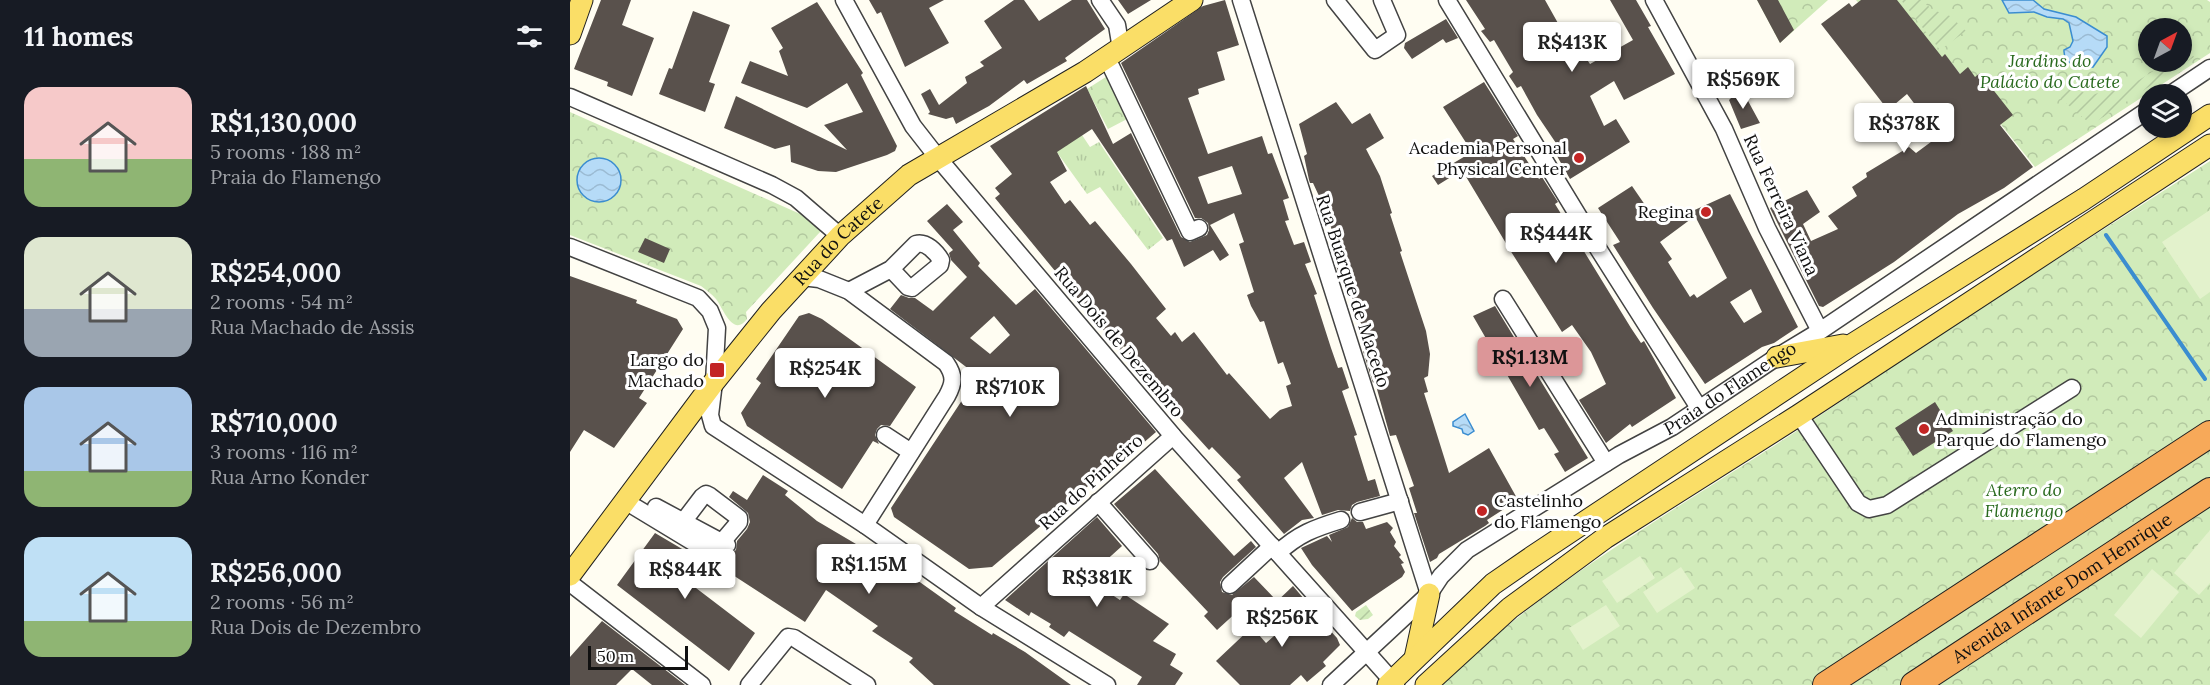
<!DOCTYPE html>
<meta charset="utf-8">
<style>
body{margin:0;font-family:Lora,serif;background:#242831;color:#f1f3f6;height:100vh;display:flex;flex-direction:column;font-size:22px;white-space:nowrap}
*{box-sizing:border-box;margin:0}
p{font-size:20px;color:#9ea1a6}
.icon{flex:none;width:33px;height:33px;fill:none;stroke:currentColor;stroke-width:2;stroke-linecap:round;stroke-linejoin:round}
.map{position:relative;flex:1;overflow:hidden}
.drawer{display:flex;flex-direction:column;background:#171b24;width:570px}
.drawer>*{flex:none}
.needle{width:39px;rotate:41deg}
.fabs{position:absolute;left:1568px;top:18px;display:grid;gap:12px}
.fabs a{display:grid;place-items:center;width:54px;height:54px;border-radius:50%;background:#171b24;box-shadow:0 3px 9px #0003;font-size:30px}
.scale{position:absolute;left:18px;bottom:15px;width:100px;box-sizing:border-box;padding-left:6px;border:3px solid #101010;border-top:0;font-size:16px;line-height:21px;white-space:nowrap;color:#101010;-webkit-text-stroke:4px #fff;paint-order:stroke}
.price{position:absolute;translate:-50% -51px;padding:0 14px;border-radius:6px;background:#fff;color:#222;font-size:20px;line-height:39px;filter:drop-shadow(0 2px 3px #0008)}
.price::after{content:'';position:absolute;left:50%;top:36px;width:18px;height:14px;margin-left:-9px;background:inherit;clip-path:polygon(0 0,100% 0,50% 100%)}
.price.current{background:#dc9698;color:#111}
ul{padding:0;list-style:none}
li{display:flex;align-items:center;gap:18px;height:150px;padding:0 24px}
li span{display:grid;place-items:center;flex:none;width:168px;height:120px;border-radius:18px;color:#555}
li>.icon{margin-inline-start:auto}
span .icon{width:72px;height:72px;fill:#fffc;stroke-width:1}
li b{font-size:26px}
h2{display:flex;justify-content:space-between;align-items:center;height:72px;padding:0 24px;font-size:26px}
main{display:flex;flex:1;min-height:0}
.map>svg:first-child{display:block}
</style>
<main>
<section class="drawer">
<h2>11 homes<svg class="icon" aria-label="filters" viewBox="0 0 24 24"><path d="M4 7h16M4 17h16"/><circle cx="9" cy="7" r="2"/><circle cx="15" cy="17" r="2"/></svg></h2>
<ul>
<li><span style="background:linear-gradient(#f6c9c9 60%,#8fb573 0)"><svg class="icon" aria-label="home" viewBox="0 0 24 24"><path d="M3 11l9-7 9 7M6 9v11h12V9"/></svg></span><div><b>R$1,130,000</b><p>5 rooms · 188 m²</p><p>Praia do Flamengo</p></div></li>
<li><span style="background:linear-gradient(#dfe7d0 60%,#9aa5b1 0)"><svg class="icon" aria-label="home" viewBox="0 0 24 24"><path d="M3 11l9-7 9 7M6 9v11h12V9"/></svg></span><div><b>R$254,000</b><p>2 rooms · 54 m²</p><p>Rua Machado de Assis</p></div></li>
<li><span style="background:linear-gradient(#a9c7e8 70%,#8fb573 0)"><svg class="icon" aria-label="home" viewBox="0 0 24 24"><path d="M3 11l9-7 9 7M6 9v11h12V9"/></svg></span><div><b>R$710,000</b><p>3 rooms · 116 m²</p><p>Rua Arno Konder</p></div></li>
<li><span style="background:linear-gradient(#bfe0f5 70%,#8fb573 0)"><svg class="icon" aria-label="home" viewBox="0 0 24 24"><path d="M3 11l9-7 9 7M6 9v11h12V9"/></svg></span><div><b>R$256,000</b><p>2 rooms · 56 m²</p><p>Rua Dois de Dezembro</p></div></li>
</ul>
</section>
<div class="map">
<svg width="1640" height="685" viewBox="0 0 1640 685">
<defs>
<pattern id="grass-tufts" width="24" height="20" patternUnits="userSpaceOnUse" patternTransform="scale(1.5)"><rect width="24" height="20" fill="#d1ebba"/><path d="M3 7l-1-3M5 7V3M7 7l1-3M15 17l-1-3M17 17v-4M19 17l1-3" fill="none" stroke="#b2c89f"/></pattern>
<pattern id="park-crowns" width="20" height="18" patternUnits="userSpaceOnUse" patternTransform="scale(1.5)"><rect width="20" height="18" fill="#d1ebba"/><path d="M2 6a3 3 0 1 1 6 0M12 15a3 3 0 1 1 6 0" fill="none" stroke="#b2c89f"/></pattern>
<pattern id="garden-furrows" width="10" height="10" patternUnits="userSpaceOnUse" patternTransform="scale(1.5)"><rect width="10" height="10" fill="#d1ebba"/><path d="M-1 1l2-2M0 10L10 0M9 11l2-2" fill="none" stroke="#b2c89f"/></pattern>
<pattern id="water-waves" width="16" height="10" patternUnits="userSpaceOnUse" patternTransform="scale(1.5)"><rect width="16" height="10" fill="#b6dbf7"/><path d="M0 5q4-4 8 0t8 0" fill="none" stroke="#9bbbd3"/></pattern>
</defs>
<rect width="100%" height="100%" fill="#fffdf2"/>
<!-- grass -->
<path fill="url(#grass-tufts)" d="M512 135 520 147 529 142 593 238 578 250 530 187 517 194 486 151Z"/>
<!-- park -->
<path fill="url(#park-crowns)" fill-rule="evenodd" d="M1187 0H1258L1210 43Z
M1286 0H1637L1640 2V53L1465 167 1375 55 1347 77ZM1578 28H1611V62H1578Z
M539 75 559 118 538 129 517 89Z
M0 112 246 221 251 226 250 232 176 312 177 319C163 338 153 308 146 299 142 294 136 290 131 286L0 235Z
M1640 161V685H871C971 586 1095 516 1213 440 1270 403 1326 363 1384 326 1469 270 1555 216 1640 161Z"/>
<!-- garden -->
<path fill="url(#garden-furrows)" d="M1331 0H1351L1363 10 1380 16 1396 31 1370 50Z
M1619 49 1624 57 1524 123 1517 121 1491 99V89L1496 87 1522 95 1569 80 1598 62H1611V50Z
M796 605 803 615 798 619 790 620 785 616 786 612Z"/>
<!-- pitch -->
<path fill="#e3f2cc" d="M1640 210V292L1630 299 1592 242Z
M1640 530V583L1629 595 1604 573Z
M1070 556 1085 578 1047 603 1032 581Z
M1111 567 1125 588 1087 613 1073 592Z
M1582 569 1609 592 1571 638 1544 615Z
M1036 605 1050 626 1013 650 999 628Z"/>
<!-- water -->
<path fill="url(#water-waves)" stroke="#3b8dd0" stroke-width="1.5" d="M1432 0H1463L1474 9 1506 17 1537 36V47L1523 67C1511 69 1493 65 1494 50L1500 47 1503 41 1499 23 1493 19 1477 17 1464 12 1439 13Z
M7 180a22 22 0 1 1 44 0a22 22 0 1 1-44 0Z
M895 414 904 431 898 435 893 433 892 429 883 426V422Z"/>
<g fill="none" stroke-linecap="round" stroke-linejoin="round">
<!-- stream -->
<path stroke="#3b8dd0" stroke-width="4" d="M1536 235 1635 379"/>
</g>
<!-- building -->
<path fill="#59514c" fill-rule="evenodd" d="M31 0H61L52 25 84 38 62 96 37 86 38 82 4 69Z
M299 0H374L359 8 379 43 335 67 311 12 307 14Z
M444 0H454L469 21 502 0H517L535 29 495 58 497 61 457 84 454 80 419 106 386 124 383 117 376 119 358 114 360 112 351 94 360 89 369 105 397 83 395 77 414 66 410 62 432 48 414 21Z
M548 0H581L558 14Z
M655 0 669 45 647 52 655 80 628 89 629 94 618 98 638 154 692 136 698 154 702 153 719 198 713 200 719 220 715 221 724 245 734 242 741 262 735 264 747 294 744 295 761 348 768 368 772 367 779 388 772 391 787 435 784 436 798 481 805 479 810 496 787 502 782 505 780 511 768 510 752 515 732 462 714 478 744 518 732 520 714 534 667 480 671 477 642 447 639 450 609 417 611 415 593 393 568 368 554 346 550 350 425 198 430 194 425 188 442 174 420 146 516 86 543 144 561 133 611 237 620 242 637 235 639 230 638 223 631 218H625L551 63 633 6ZM522 129 597 241 602 239 614 267 643 250 650 261 659 255 640 225 664 213 674 242 669 244 684 292 677 295 681 306 690 322 694 321 708 364 713 362 721 384 716 386 722 406 710 410 700 419 659 373 657 375 624 332 612 342 605 332 601 336 586 318 596 309 561 264 525 221 520 225 500 200 495 204 480 182 497 171 487 152ZM662 166 672 194 638 204 628 177Z
M896 0H975L998 41 1004 49 1009 48 1020 64 1063 40 1040 0H1066L1081 26 1078 27 1105 74 1054 100 1044 81 1020 96 1034 126 1046 119 1060 142 1000 179 987 156 992 152 967 115 951 86 947 88 939 76 943 72 924 40 920 42 911 31 915 29Z
M1187 0H1208L1224 30 1210 43Z
M1291 0H1327L1372 57 1375 54 1390 74 1398 67 1405 77 1410 73 1443 115 1430 125 1463 167 1434 188 1388 214 1324 262 1253 307 1249 306 1200 208 1237 190 1250 212 1233 224 1241 241 1268 229 1258 216 1287 196 1282 187 1297 177 1296 173 1339 147 1346 153 1369 136 1337 94 1318 110 1251 24 1279 3 1282 7Z
M247 2 293 73 291 75 327 146 325 151 317 155 266 172 248 171 221 162 220 145 205 149 154 128 166 96 277 150 254 125 293 112 277 83 237 108 171 83 180 61 218 76 209 51 213 48 201 28Z
M123 11 160 25 139 82 145 84 135 112 89 94 99 68 102 69Z
M876 19 888 38 876 43 873 39 842 59 834 48 835 43Z
M914 82 948 136 943 139 969 179 972 177 988 202 985 204 1061 328 1071 343 1074 341 1106 398 1062 427 1060 424 1036 443 1009 400 1036 384 1021 352 1002 325 992 332 940 250 892 170 868 185 862 176 902 152 873 107Z
M1171 88 1190 123 1171 129 1159 100Z
M766 102 782 124 800 113 814 138 796 149 810 176 822 213 820 214 832 251 830 252 856 331 860 354 858 376 854 378 858 392 854 393 879 473 919 448 948 500 917 520 919 523 915 526 869 554 867 558 860 562 844 513H847L839 488 844 486 826 435 820 436 805 382 803 383 793 351 800 349 782 298 771 271 768 272 763 255 769 252 755 209 743 183H740L739 180 734 156 737 154 729 124Z
M1062 186 1084 218 1101 207 1107 218 1160 194 1228 327 1204 343 1192 347 1135 384 1083 308 1043 245 1050 242 1028 208ZM1125 216 1157 278 1127 298 1124 294 1120 297 1098 262 1102 259 1090 242ZM1181 289 1192 312 1174 323 1160 302Z
M377 204 393 222 383 230 410 263 408 266 446 305 465 289 586 432 564 451 562 449 422 567 399 569 324 517 321 508 408 376 320 309 331 295 339 298H345L363 311 397 277 381 260 379 253 383 250 357 221ZM424 316 440 335 420 354 400 338Z
M75 238 100 249 94 263 68 252Z
M0 276 67 300 66 303 107 319 113 329 69 398 77 403 44 448 14 430 0 452Z
M925 306 1018 458 995 472 984 454 989 452 974 428 969 430 903 316Z
M239 313 252 319 346 387 320 426 311 425 307 429 305 435 309 444 303 441 272 489 177 426 171 413 191 383 186 379 229 316Z
M1365 402 1383 431 1343 456 1325 428Z
M585 469 664 556 681 541 686 547 653 577 650 582 652 592 662 595 684 577 707 601 683 625 669 610 647 630 634 616 638 612 590 561 588 554 544 504Z
M193 475 218 491 215 495 247 521 286 544 306 562 312 555 386 608 384 611 422 635 423 633 455 652 501 685H364L339 662 343 658 302 631 308 626 256 590 235 622 152 568 158 563 159 555 166 550 167 541 177 529 180 522 178 513 159 497 163 491 177 500Z
M527 517 552 546 521 574 533 583 530 587 550 600 554 594 599 624 583 641 606 654 600 665 613 673 605 685H567L572 677 499 631 494 637 479 627 481 624 461 612 459 616 435 600Z
M782 518 787 522H793L796 529 817 522 823 528 820 532 826 542 824 546 831 555 829 557 834 563 831 564 835 572 832 577 782 611 742 565 731 548 757 536 762 542 759 535 778 527Z
M85 533 141 566 126 588 185 633 159 671 47 585Z
M723 586 746 613 753 629 757 627 767 638 770 645 753 662 756 666 737 682 731 675 720 685H670L646 661 682 627 696 643 720 622 703 605Z
M32 621 115 685H82L62 669 46 685H0V657Z"/>
<g fill="none" stroke-linecap="round" stroke-linejoin="round">
<!-- minor casing -->
<g stroke="#434343" stroke-width="19">
<g id="minor">
<path d="M274 0 343 126 368 158 603 436 826 685"/>
<path d="M530 0 547 25 551 49"/>
<path d="M671 0 859 594"/>
<path d="M765 0 805 50 827 35 812 0"/>
<path d="M877 0 1029 250 1129 408"/>
<path d="M1084 0 1154 129 1197 228 1250 331"/>
<path d="M537 58 620 232 629 228"/>
<path d="M1601 94 1640 68"/>
<path d="M0 97 202 185 226 198 270 236"/>
<path d="M0 247 128 298 140 311 147 328 144 382 140 415 143 426 295 525 411 607 537 685"/>
<path d="M232 277 249 279 279 291 376 363C385 376 384 383 377 396L295 525"/>
<path d="M279 291 321 269 346 244C356 241 366 252 371 260L370 265 342 288 338 287 321 269"/>
<path d="M933 299 1036 463"/>
<path d="M1229 415 1288 503 1299 509 1317 505 1502 388"/>
<path d="M315 435 341 452"/>
<path d="M55 501 149 558"/>
<path d="M528 502 580 561"/>
<path d="M86 507 157 545"/>
<path d="M790 512 830 501"/>
<path d="M113 522 132 497 136 494 140 496 169 518V522L152 542"/>
<path d="M708 553C728 534 745 528 771 520"/>
<path d="M0 583 132 685"/>
<path d="M660 585 702 546"/>
<path d="M411 607 603 436"/>
<path d="M179 685 218 637 224 638 297 685"/>
<path id="s1" d="M761 685 859 594 871 576 897 550 1049 455 1102 427 1207 357 1250 331 1578 110"/>
</g>
</g>
<!-- major casing -->
<g stroke="#212121" stroke-width="23">
<g id="major">
<path d="M0 34 12 0"/>
<path d="M1207 357 1273 345"/>
<path id="s2" d="M0 575 144 382 201 311 270 236 339 175 515 72 622 0"/>
<path d="M845 658 859 594"/>
<path d="M818 685 923 584 962 557 1283 344 1514 199 1640 115"/>
<path d="M856 685 940 608 1035 538 1229 415 1640 145"/>
</g>
</g>
<!-- highway casing -->
<g stroke="#212121" stroke-width="28">
<g id="highway">
<path d="M1256 685 1640 434"/>
<path id="s3" d="M1344 685 1640 491"/>
</g>
</g>
<!-- minor -->
<use href="#minor" stroke="#fff" stroke-width="16"/>
<!-- major -->
<use href="#major" stroke="#fade67" stroke-width="21"/>
<!-- highway -->
<use href="#highway" stroke="#f7a959" stroke-width="26"/>
</g>
<!-- markers -->
<g fill="#c32524" stroke="#fff" stroke-width="2">
<circle cx="1009" cy="158" r="6"/>
<circle cx="1136" cy="212" r="6"/>
<rect x="139" y="362" width="16" height="16" rx="3"/>
<circle cx="1354" cy="429" r="6"/>
<circle cx="912" cy="511" r="6"/>
</g>
<g text-anchor="middle" stroke-width="6" stroke-linejoin="round" paint-order="stroke">
<!-- park labels -->
<g font-size="18" font-style="italic" fill="#296a1e" stroke="#fff">
<text x="1480" y="67">Jardins do<tspan x="1480" dy="21">Palácio do Catete</tspan></text>
<text x="1454" y="496">Aterro do<tspan x="1454" dy="21">Flamengo</tspan></text>
</g>
<!-- poi labels -->
<g font-size="18" fill="#101010" stroke="#fff" text-anchor="end">
<text x="997" y="154">Academia Personal<tspan x="997" dy="21">Physical Center</tspan></text>
<text x="1124" y="218">Regina</text>
<text x="134" y="366">Largo do<tspan x="134" dy="21">Machado</tspan></text>
<text x="1366" y="425" text-anchor="start">Administração do<tspan x="1366" dy="21">Parque do Flamengo</tspan></text>
<text x="924" y="507" text-anchor="start">Castelinho<tspan x="924" dy="21">do Flamengo</tspan></text>
</g>
<!-- street labels -->
<g font-size="18" fill="#101010" stroke="#fff">
<text transform="translate(1211 205) rotate(65)" y="6">Rua Ferreira Viana</text>
<text dy="6" stroke="none"><textPath href="#s2" startOffset="429">Rua do Catete</textPath></text>
<text transform="translate(783 291) rotate(72)" y="6">Rua Buarque de Macedo</text>
<text transform="translate(549 342) rotate(50)" y="6">Rua Dois de Dezembro</text>
<text dy="6" stroke="none"><textPath href="#s1" startOffset="501">Praia do Flamengo</textPath></text>
<text transform="translate(521 482) rotate(-42)" y="6">Rua do Pinheiro</text>
<text dy="6" stroke="none"><textPath href="#s3" startOffset="177">Avenida Infante Dom Henrique</textPath></text>
</g>
</g>
</svg>
<div class="fabs">
<a><svg class="needle" viewBox="-14 -14 28 28"><path d="M0-13l5 13h-10z" fill="#e53935"/><path d="M0 13l5-13h-10z" fill="#9ea1a6"/></svg></a>
<a><svg class="icon" aria-label="layers" viewBox="0 0 24 24"><path d="M12 4l9 5-9 5-9-5zM3 14l9 5 9-5"/></svg></a>
</div>
<div class="scale">50 m</div>
<b class="price" style="left:1002px;top:73px">R$413K</b>
<b class="price" style="left:1173px;top:110px">R$569K</b>
<b class="price" style="left:1334px;top:154px">R$378K</b>
<b class="price" style="left:986px;top:264px">R$444K</b>
<b class="price current" style="left:960px;top:388px">R$1.13M</b>
<b class="price" style="left:255px;top:399px">R$254K</b>
<b class="price" style="left:440px;top:418px">R$710K</b>
<b class="price" style="left:299px;top:595px">R$1.15M</b>
<b class="price" style="left:115px;top:600px">R$844K</b>
<b class="price" style="left:527px;top:608px">R$381K</b>
<b class="price" style="left:712px;top:648px">R$256K</b>
</div>
</main>
